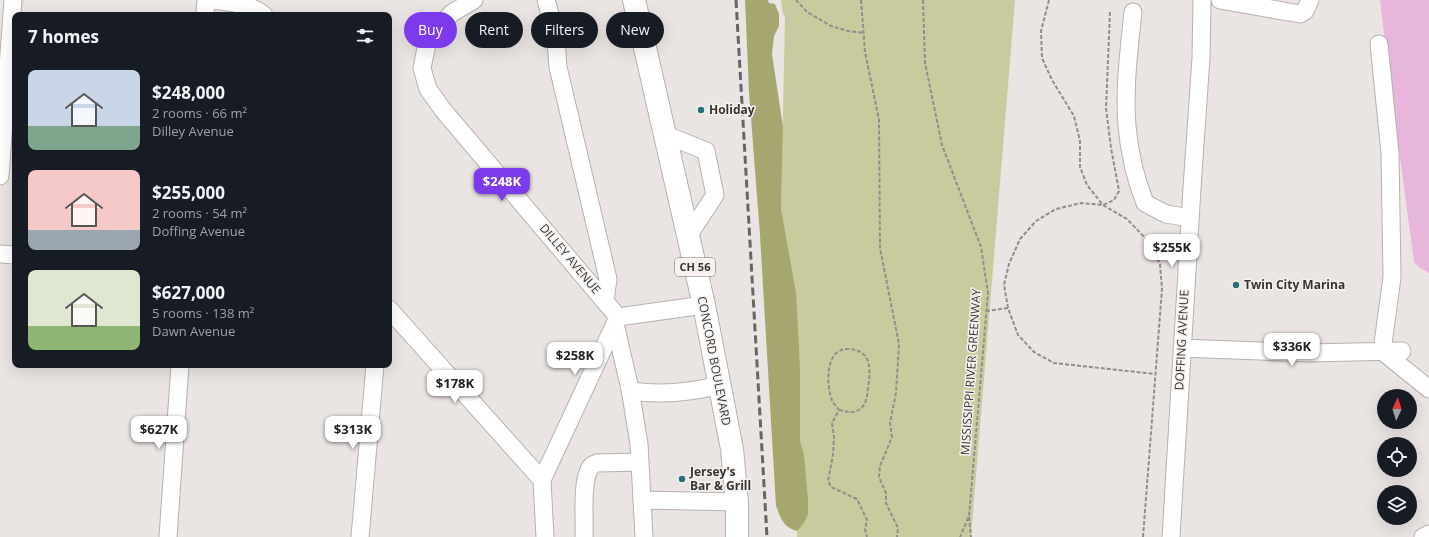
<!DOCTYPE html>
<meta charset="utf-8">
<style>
body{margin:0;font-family:"Open Sans",sans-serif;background:#20242c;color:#f1f3f6;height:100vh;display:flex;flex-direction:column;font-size:15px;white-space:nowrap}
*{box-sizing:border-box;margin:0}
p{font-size:13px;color:#9ea1a6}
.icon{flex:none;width:22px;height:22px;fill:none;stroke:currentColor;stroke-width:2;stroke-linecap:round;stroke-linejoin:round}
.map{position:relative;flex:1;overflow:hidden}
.side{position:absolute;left:12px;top:12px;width:380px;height:356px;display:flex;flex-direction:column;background:#171b24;border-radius:8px;box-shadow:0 4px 16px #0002}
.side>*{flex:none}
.top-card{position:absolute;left:404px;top:12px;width:380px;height:36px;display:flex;gap:8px}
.needle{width:26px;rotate:4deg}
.controls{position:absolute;left:1377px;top:389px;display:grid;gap:8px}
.controls a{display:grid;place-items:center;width:40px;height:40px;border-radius:50%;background:#171b24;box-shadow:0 4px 16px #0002;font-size:20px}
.price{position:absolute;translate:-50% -34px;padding:0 9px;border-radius:8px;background:#fff;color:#222;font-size:13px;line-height:26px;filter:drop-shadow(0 1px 2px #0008)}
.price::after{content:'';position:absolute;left:50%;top:24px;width:12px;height:9px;margin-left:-6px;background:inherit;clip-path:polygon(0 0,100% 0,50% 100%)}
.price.current{background:#7c3aed;color:#fff}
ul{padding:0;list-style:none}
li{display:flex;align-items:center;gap:12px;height:100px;padding:0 16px}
li span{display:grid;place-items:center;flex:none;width:112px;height:80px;border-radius:8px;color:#555}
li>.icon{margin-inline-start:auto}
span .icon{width:48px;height:48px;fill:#fffc;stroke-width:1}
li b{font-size:17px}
h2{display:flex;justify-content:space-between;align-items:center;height:48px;padding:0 16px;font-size:17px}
.chip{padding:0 14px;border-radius:18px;background:#171b24;box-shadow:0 4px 16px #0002;font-size:14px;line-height:36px}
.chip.current{background:#7c3aed;color:#fff}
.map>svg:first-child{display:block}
</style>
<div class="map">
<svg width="1429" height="537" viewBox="0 0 1429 537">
<rect width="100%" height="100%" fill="#eae4e2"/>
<!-- green -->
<path fill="#c9cb9e" d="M781 0H1015L971 537H797L798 498 781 209 785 16 783 15Z"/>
<!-- forest -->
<path fill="#a6a76f" d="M745 0H768L769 3 775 4 779 14V26L774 36 772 54 783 127 781 209 796 293 800 368V441L804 455 808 499V514L804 523 797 531C783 527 781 519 776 506L760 235 749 92Z"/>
<!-- water -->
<path fill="#e8b5db" d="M1380 0H1429V273L1420 268 1414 262 1388 67Z"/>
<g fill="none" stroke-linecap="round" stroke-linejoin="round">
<!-- minor casing -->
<g stroke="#b7b1af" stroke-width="19">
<path id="minor" d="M211 0C230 2 248 3 264 15
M474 0 452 13 428 39 422 68 428 89 443 110 618 317
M546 0C553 24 557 42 558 67L608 279 605 301
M1220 0 1300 14 1305 11 1310 0
M1133 12C1129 50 1124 88 1127 126 1129 150 1136 180 1145 203L1166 214 1190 218
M205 15 206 0
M1379 44 1390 153 1392 277 1382 351 1429 389
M666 135 706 151 715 195 688 236
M0 176 13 0
M0 254 15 255
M389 309 542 480
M615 324 630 389 639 444 644 537
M1182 348 1307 353 1402 351
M630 391C661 395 690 393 719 385
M643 500 737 502
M168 537 180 365
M360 537 375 365
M545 537 542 480 618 317 704 305
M584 537C585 519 581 483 590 468 591 465 594 464 597 463L640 462
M1171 537 1192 188 1201 58 1202 0
M1423 537 1429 534"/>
</g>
<!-- major casing -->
<g stroke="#b7b1af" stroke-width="24">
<path id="major" d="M634 0 704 305 732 449 737 502V537"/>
</g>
<!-- path -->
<path stroke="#918d8b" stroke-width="2" stroke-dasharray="4 2" stroke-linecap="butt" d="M796 0 807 12 831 26 848 31 864 33
M861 0 865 52 879 120 880 248 899 344 896 393 890 423 892 437 880 466 879 477 886 493V503L898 528 897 537
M923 0 925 63 942 145 981 247 988 293 969 516 960 537
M1049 0 1041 31 1042 58 1052 80 1074 116 1080 141V167L1087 185 1103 205 1127 219 1148 241 1160 264 1162 289 1143 537
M1110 12 1106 108 1111 148 1119 191 1114 200 1103 205 1081 203 1056 209 1036 221 1020 239 1009 264 1004 285 1008 308 1018 335 1034 352 1054 363 1155 374
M986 311 1008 308
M839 410C845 411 851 414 857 411 866 407 867 397 868 388 871 369 872 350 848 349 825 348 826 385 832 400 833 403 836 406 839 410L832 423 834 437 833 455 828 481 831 487 857 499 867 520 865 529 867 537
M969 517 971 537"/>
<!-- minor -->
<use href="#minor" stroke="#fff" stroke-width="17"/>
<!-- major -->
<use href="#major" stroke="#fff" stroke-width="22"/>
<!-- rail -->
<path stroke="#686564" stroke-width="3" stroke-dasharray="8 4" stroke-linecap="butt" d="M736 0 767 537"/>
</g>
<!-- markers -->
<g fill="#276f7a" stroke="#f7f1ef" stroke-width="1.5">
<circle cx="701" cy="110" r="4"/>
<circle cx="1236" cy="285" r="4"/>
<circle cx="682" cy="479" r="4"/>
</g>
<g text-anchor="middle" stroke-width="3" stroke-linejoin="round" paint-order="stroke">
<!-- shield labels -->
<rect fill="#f7f1ef" stroke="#716d6c" stroke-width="1" x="675" y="258" width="40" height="18" rx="3"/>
<g font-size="11" font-weight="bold" fill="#373534">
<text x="695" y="271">CH 56</text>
</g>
<!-- poi labels -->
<g font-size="12" font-weight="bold" fill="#373534" stroke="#f7f1ef" text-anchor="start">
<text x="709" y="114">Holiday</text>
<text x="1244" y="289">Twin City Marina</text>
<text x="690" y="476">Jersey's<tspan x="690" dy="14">Bar &amp; Grill</tspan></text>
</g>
<!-- street labels -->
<g font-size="12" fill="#373534" stroke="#f7f1ef">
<text transform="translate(570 259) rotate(50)" y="4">DILLEY AVENUE</text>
<text transform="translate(1182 340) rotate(-87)" y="4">DOFFING AVENUE</text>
<text transform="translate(714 361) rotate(79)" y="4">CONCORD BOULEVARD</text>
<text transform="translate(971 372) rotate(-86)" y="4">MISSISSIPPI RIVER GREENWAY</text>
</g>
</g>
</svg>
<div class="controls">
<a><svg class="needle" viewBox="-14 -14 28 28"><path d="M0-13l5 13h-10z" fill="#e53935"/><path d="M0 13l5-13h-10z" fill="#9ea1a6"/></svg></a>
<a><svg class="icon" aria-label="locate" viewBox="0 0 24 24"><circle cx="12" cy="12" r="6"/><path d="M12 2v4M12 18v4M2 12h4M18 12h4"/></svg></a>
<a><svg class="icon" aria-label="layers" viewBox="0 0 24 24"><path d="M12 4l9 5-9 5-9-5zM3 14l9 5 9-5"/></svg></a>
</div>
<b class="price current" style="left:502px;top:202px">$248K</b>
<b class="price" style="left:1172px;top:268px">$255K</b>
<b class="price" style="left:1292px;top:367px">$336K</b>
<b class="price" style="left:575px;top:376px">$258K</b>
<b class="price" style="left:455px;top:404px">$178K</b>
<b class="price" style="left:159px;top:450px">$627K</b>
<b class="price" style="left:353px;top:450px">$313K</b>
<div class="top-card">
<a class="chip current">Buy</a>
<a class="chip">Rent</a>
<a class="chip">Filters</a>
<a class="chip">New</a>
</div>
<section class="side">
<h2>7 homes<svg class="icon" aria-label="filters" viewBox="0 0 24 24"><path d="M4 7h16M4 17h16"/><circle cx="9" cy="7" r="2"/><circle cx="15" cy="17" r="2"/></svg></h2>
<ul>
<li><span style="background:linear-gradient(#c9d6e8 70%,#7fa58c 0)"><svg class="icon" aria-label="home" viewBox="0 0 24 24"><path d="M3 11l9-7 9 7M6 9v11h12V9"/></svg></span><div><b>$248,000</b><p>2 rooms · 66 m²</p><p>Dilley Avenue</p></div></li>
<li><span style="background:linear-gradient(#f6c9c9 75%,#9aa5b1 0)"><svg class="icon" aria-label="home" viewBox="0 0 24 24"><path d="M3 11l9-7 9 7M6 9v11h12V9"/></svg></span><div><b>$255,000</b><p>2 rooms · 54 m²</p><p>Doffing Avenue</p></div></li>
<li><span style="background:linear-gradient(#dfe7d0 70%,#8fb573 0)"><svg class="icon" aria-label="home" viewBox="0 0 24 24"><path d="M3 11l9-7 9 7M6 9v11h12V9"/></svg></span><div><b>$627,000</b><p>5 rooms · 138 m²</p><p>Dawn Avenue</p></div></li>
</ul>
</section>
</div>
